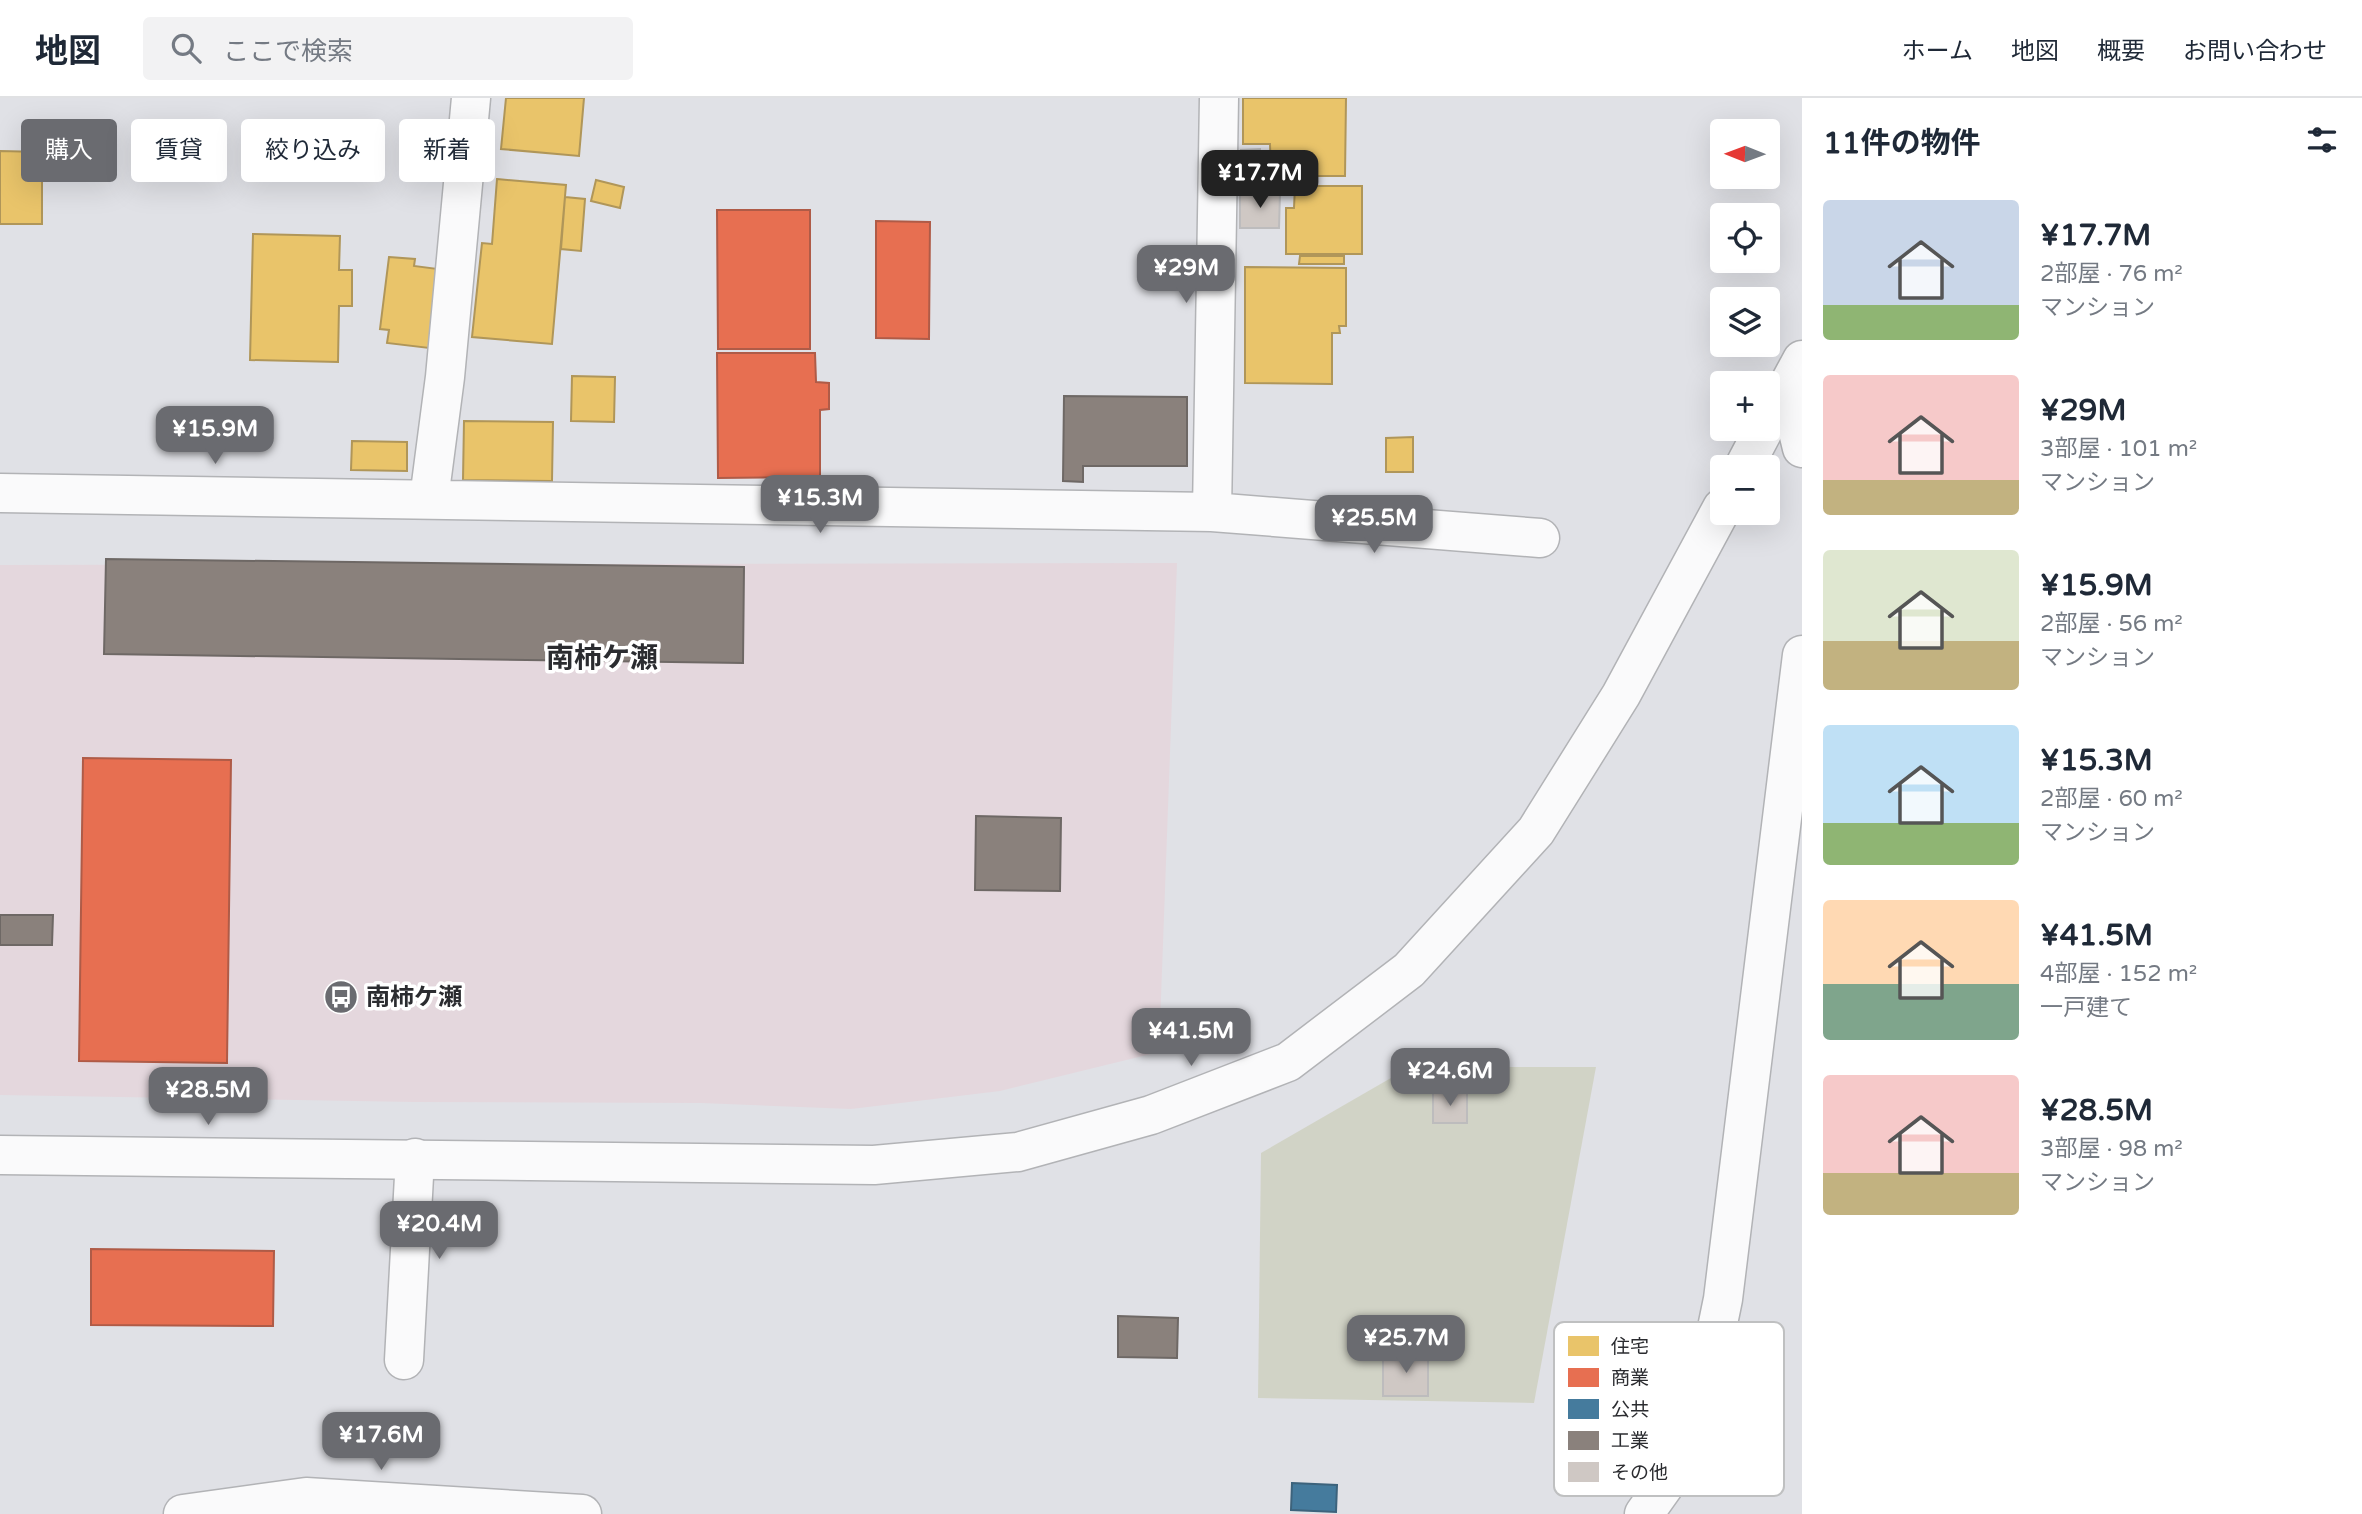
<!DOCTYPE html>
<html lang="ja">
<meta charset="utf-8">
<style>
body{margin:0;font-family:"Varela Round","Noto Sans JP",sans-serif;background:#f2f2f3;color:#1f2937;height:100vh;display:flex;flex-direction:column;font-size:26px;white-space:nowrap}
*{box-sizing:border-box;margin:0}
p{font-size:23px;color:#747a83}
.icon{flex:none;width:38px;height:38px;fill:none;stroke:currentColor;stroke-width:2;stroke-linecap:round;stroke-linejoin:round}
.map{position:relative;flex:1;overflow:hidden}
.panel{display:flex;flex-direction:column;background:#fff;width:560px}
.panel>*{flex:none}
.banner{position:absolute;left:21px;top:21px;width:665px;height:63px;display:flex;gap:14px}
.needle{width:46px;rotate:271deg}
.controls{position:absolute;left:1710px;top:21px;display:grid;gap:14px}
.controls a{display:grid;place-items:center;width:70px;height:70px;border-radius:7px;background:#fff;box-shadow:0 7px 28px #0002;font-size:35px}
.price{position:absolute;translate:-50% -60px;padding:0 16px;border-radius:14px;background:#6a6b70;color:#fff;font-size:23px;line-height:46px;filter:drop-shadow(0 2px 4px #0008)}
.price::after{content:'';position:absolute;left:50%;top:42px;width:21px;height:16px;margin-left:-10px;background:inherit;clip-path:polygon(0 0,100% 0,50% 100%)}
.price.on{background:#222;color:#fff}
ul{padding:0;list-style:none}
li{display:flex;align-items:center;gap:21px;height:175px;padding:0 21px}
li span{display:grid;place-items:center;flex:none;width:196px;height:140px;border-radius:7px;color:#555}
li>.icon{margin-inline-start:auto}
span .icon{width:84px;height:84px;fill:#fffc;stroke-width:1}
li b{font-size:30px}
h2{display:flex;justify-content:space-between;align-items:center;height:84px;padding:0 21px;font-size:30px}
.tag{padding:0 24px;border-radius:7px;background:#fff;box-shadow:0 7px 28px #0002;font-size:24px;line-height:63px}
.tag.on{background:#6a6b70;color:#fff}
header{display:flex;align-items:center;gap:42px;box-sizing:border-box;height:98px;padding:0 35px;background:#fff;border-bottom:2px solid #e0e1e3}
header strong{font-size:33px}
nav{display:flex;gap:38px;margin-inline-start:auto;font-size:24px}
.search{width:490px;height:63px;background:#f2f2f3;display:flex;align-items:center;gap:18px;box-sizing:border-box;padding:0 24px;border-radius:7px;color:#747a83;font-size:26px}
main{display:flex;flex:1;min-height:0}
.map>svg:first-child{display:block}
</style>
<header>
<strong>地図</strong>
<div class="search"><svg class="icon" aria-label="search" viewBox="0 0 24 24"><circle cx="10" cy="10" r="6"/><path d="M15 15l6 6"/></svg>ここで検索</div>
<nav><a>ホーム</a><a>地図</a><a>概要</a><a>お問い合わせ</a></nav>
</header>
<main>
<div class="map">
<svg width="1802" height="1416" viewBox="0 0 1802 1416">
<rect width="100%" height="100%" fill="#e0e1e6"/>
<!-- industrial -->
<path fill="#e4d7dd" d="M1177 465 1159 954 1000 993 851 1011 701 1005 414 1004 0 997V467Z"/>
<!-- green -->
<path fill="#d1d3c6" d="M1410 969H1596L1534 1305 1258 1300 1261 1055Z"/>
<!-- homes -->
<path fill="#e9c46a" stroke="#b09659" stroke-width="2" d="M506 0H584L579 58 501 51Z
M1243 0H1346L1345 78H1271L1270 46H1243Z
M0 53 42 54V126H0Z
M497 81 566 87 552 246 472 239 482 145 492 146Z
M596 82 624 89 620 110 591 103Z
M1295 88H1362V156H1286V110H1294Z
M565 99 585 101 581 153 561 151Z
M253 136 340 138 339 172H352V208H339L338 264 250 262Z
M1300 158H1344V166H1299Z
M389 159 415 161 414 168 438 171 429 250 387 245 389 232 380 231Z
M1245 169 1346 170V228H1339L1340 235H1332V286L1245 285Z
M572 278 615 279 614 324 571 323Z
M464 323 553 324 552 383 463 382Z
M1413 339V374H1386V340Z
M352 343 407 344V373L351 372Z"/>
<!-- shops -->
<path fill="#e76f51" stroke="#af5b47" stroke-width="2" d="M717 112H810V251H718Z
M876 123 930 124 929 241 876 240Z
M717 255H815L816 284 829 285V311L820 312V379L718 380Z
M83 660 231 662 227 965 79 963Z
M91 1151 274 1153 273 1228 91 1227Z"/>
<!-- public -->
<path fill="#457b9d" stroke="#3d637c" stroke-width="2" d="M1292 1385 1337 1387 1336 1414 1291 1412Z"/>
<!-- industry -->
<path fill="#8a817c" stroke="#6e6865" stroke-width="2" d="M1064 298 1187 299V368H1083V384L1063 383Z
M106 461 744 469 743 565 104 556Z
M976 718 1061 720 1060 793 975 792Z
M0 817H53L52 847H0Z
M1118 1218 1178 1220 1177 1260 1118 1259Z"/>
<!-- building -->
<path fill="#cfc8c4" stroke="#bdbcbd" stroke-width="2" d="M1260 51V83L1241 82V52Z
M1240 94 1280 95 1279 130H1240Z
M1433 994H1467V1025H1433Z
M1383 1256H1428V1298H1383Z"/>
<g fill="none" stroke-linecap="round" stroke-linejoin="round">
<!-- minor casing -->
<g stroke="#b2b3b6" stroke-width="41">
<path id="minor" d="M1787 289 1802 350
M0 395 1212 414 1540 440
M429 401 445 279 471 0
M1212 414 1219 0
M404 1262 415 1060
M183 1416 306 1399 582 1416
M1644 1416 1693 1347 1723 1201 1802 557"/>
</g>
<!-- tertiary casing -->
<g stroke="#b2b3b6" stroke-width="41">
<path id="tertiary" d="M1768 325 1802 262
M1744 369 1764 331
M0 1057 874 1067 1018 1054 1151 1017 1288 964 1409 872 1536 733 1621 597 1722 410"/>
</g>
<!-- minor -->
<use href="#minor" stroke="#fafafb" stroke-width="38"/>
<!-- tertiary -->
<use href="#tertiary" stroke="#fafafb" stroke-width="38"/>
</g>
<!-- icons -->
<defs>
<g id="bus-disc" transform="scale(1.75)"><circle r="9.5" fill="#6a6b70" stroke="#fff"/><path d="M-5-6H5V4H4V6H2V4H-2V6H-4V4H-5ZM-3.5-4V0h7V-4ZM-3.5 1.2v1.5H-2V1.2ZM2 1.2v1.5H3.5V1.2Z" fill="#fff"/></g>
</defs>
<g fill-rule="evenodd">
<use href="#bus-disc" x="341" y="899"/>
</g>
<g text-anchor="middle" stroke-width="7" stroke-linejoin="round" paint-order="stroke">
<!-- poi labels -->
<g font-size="24" font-weight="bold" fill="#2b2c30" stroke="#fff" text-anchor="start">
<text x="366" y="907">南柿ケ瀬</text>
</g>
<!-- quarter labels -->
<g font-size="28" font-weight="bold" fill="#2b2c30" stroke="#fff">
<text x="602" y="569">南柿ケ瀬</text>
</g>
</g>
<!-- legend -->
<rect x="1554" y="1224" width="230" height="174" rx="10" fill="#fff" stroke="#bfc0c1" stroke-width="2"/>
<rect x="1568" y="1238" width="31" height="20" fill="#e9c46a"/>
<rect x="1568" y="1270" width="31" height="19" fill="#e76f51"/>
<rect x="1568" y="1301" width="31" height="20" fill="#457b9d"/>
<rect x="1568" y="1333" width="31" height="19" fill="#8a817c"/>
<rect x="1568" y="1364" width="31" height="20" fill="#cfc8c4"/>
<g font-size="19" fill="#2b2c30">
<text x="1611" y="1255">住宅</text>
<text x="1611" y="1286">商業</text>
<text x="1611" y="1318">公共</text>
<text x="1611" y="1349">工業</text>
<text x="1611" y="1381">その他</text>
</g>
</svg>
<div class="controls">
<a><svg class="needle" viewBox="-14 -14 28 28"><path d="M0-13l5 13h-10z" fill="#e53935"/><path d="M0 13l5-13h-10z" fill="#747a83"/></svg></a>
<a><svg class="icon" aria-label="locate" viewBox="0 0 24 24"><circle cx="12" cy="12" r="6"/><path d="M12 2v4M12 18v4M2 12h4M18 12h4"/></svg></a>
<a><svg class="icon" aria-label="layers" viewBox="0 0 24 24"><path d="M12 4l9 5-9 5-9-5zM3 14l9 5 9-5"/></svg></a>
<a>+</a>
<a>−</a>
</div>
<b class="price on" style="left:1260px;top:112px">¥17.7M</b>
<b class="price" style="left:1186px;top:207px">¥29M</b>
<b class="price" style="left:215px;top:368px">¥15.9M</b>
<b class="price" style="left:820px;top:437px">¥15.3M</b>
<b class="price" style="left:1374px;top:457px">¥25.5M</b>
<b class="price" style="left:1191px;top:970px">¥41.5M</b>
<b class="price" style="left:1450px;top:1010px">¥24.6M</b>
<b class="price" style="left:208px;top:1029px">¥28.5M</b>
<b class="price" style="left:439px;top:1163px">¥20.4M</b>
<b class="price" style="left:1406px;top:1277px">¥25.7M</b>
<b class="price" style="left:381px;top:1374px">¥17.6M</b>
<div class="banner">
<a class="tag on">購入</a>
<a class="tag">賃貸</a>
<a class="tag">絞り込み</a>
<a class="tag">新着</a>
</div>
</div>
<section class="panel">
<h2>11件の物件<svg class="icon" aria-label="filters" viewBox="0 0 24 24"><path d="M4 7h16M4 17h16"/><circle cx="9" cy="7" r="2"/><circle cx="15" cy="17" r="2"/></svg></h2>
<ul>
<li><span style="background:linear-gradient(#c9d6e8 75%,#8fb573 0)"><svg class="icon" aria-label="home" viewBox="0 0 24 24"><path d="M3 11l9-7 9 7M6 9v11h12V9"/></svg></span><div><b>¥17.7M</b><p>2部屋 · 76 m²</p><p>マンション</p></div></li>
<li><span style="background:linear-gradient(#f6c9c9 75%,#c2b280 0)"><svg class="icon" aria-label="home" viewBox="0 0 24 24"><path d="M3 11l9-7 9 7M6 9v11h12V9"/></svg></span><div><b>¥29M</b><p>3部屋 · 101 m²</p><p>マンション</p></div></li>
<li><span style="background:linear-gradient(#dfe7d0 65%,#c2b280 0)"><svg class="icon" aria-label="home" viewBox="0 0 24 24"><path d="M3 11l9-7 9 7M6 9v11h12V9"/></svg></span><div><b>¥15.9M</b><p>2部屋 · 56 m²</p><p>マンション</p></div></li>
<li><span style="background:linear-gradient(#bfe0f5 70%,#8fb573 0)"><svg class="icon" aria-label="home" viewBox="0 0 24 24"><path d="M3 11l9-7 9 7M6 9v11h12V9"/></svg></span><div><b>¥15.3M</b><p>2部屋 · 60 m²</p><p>マンション</p></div></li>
<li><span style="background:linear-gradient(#ffd9b3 60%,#7fa58c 0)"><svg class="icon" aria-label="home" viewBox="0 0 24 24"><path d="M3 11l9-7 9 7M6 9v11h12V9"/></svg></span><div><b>¥41.5M</b><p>4部屋 · 152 m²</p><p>一戸建て</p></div></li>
<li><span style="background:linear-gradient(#f6c9c9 70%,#c2b280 0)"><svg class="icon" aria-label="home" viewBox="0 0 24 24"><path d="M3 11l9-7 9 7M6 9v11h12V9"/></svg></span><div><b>¥28.5M</b><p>3部屋 · 98 m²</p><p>マンション</p></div></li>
</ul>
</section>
</main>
